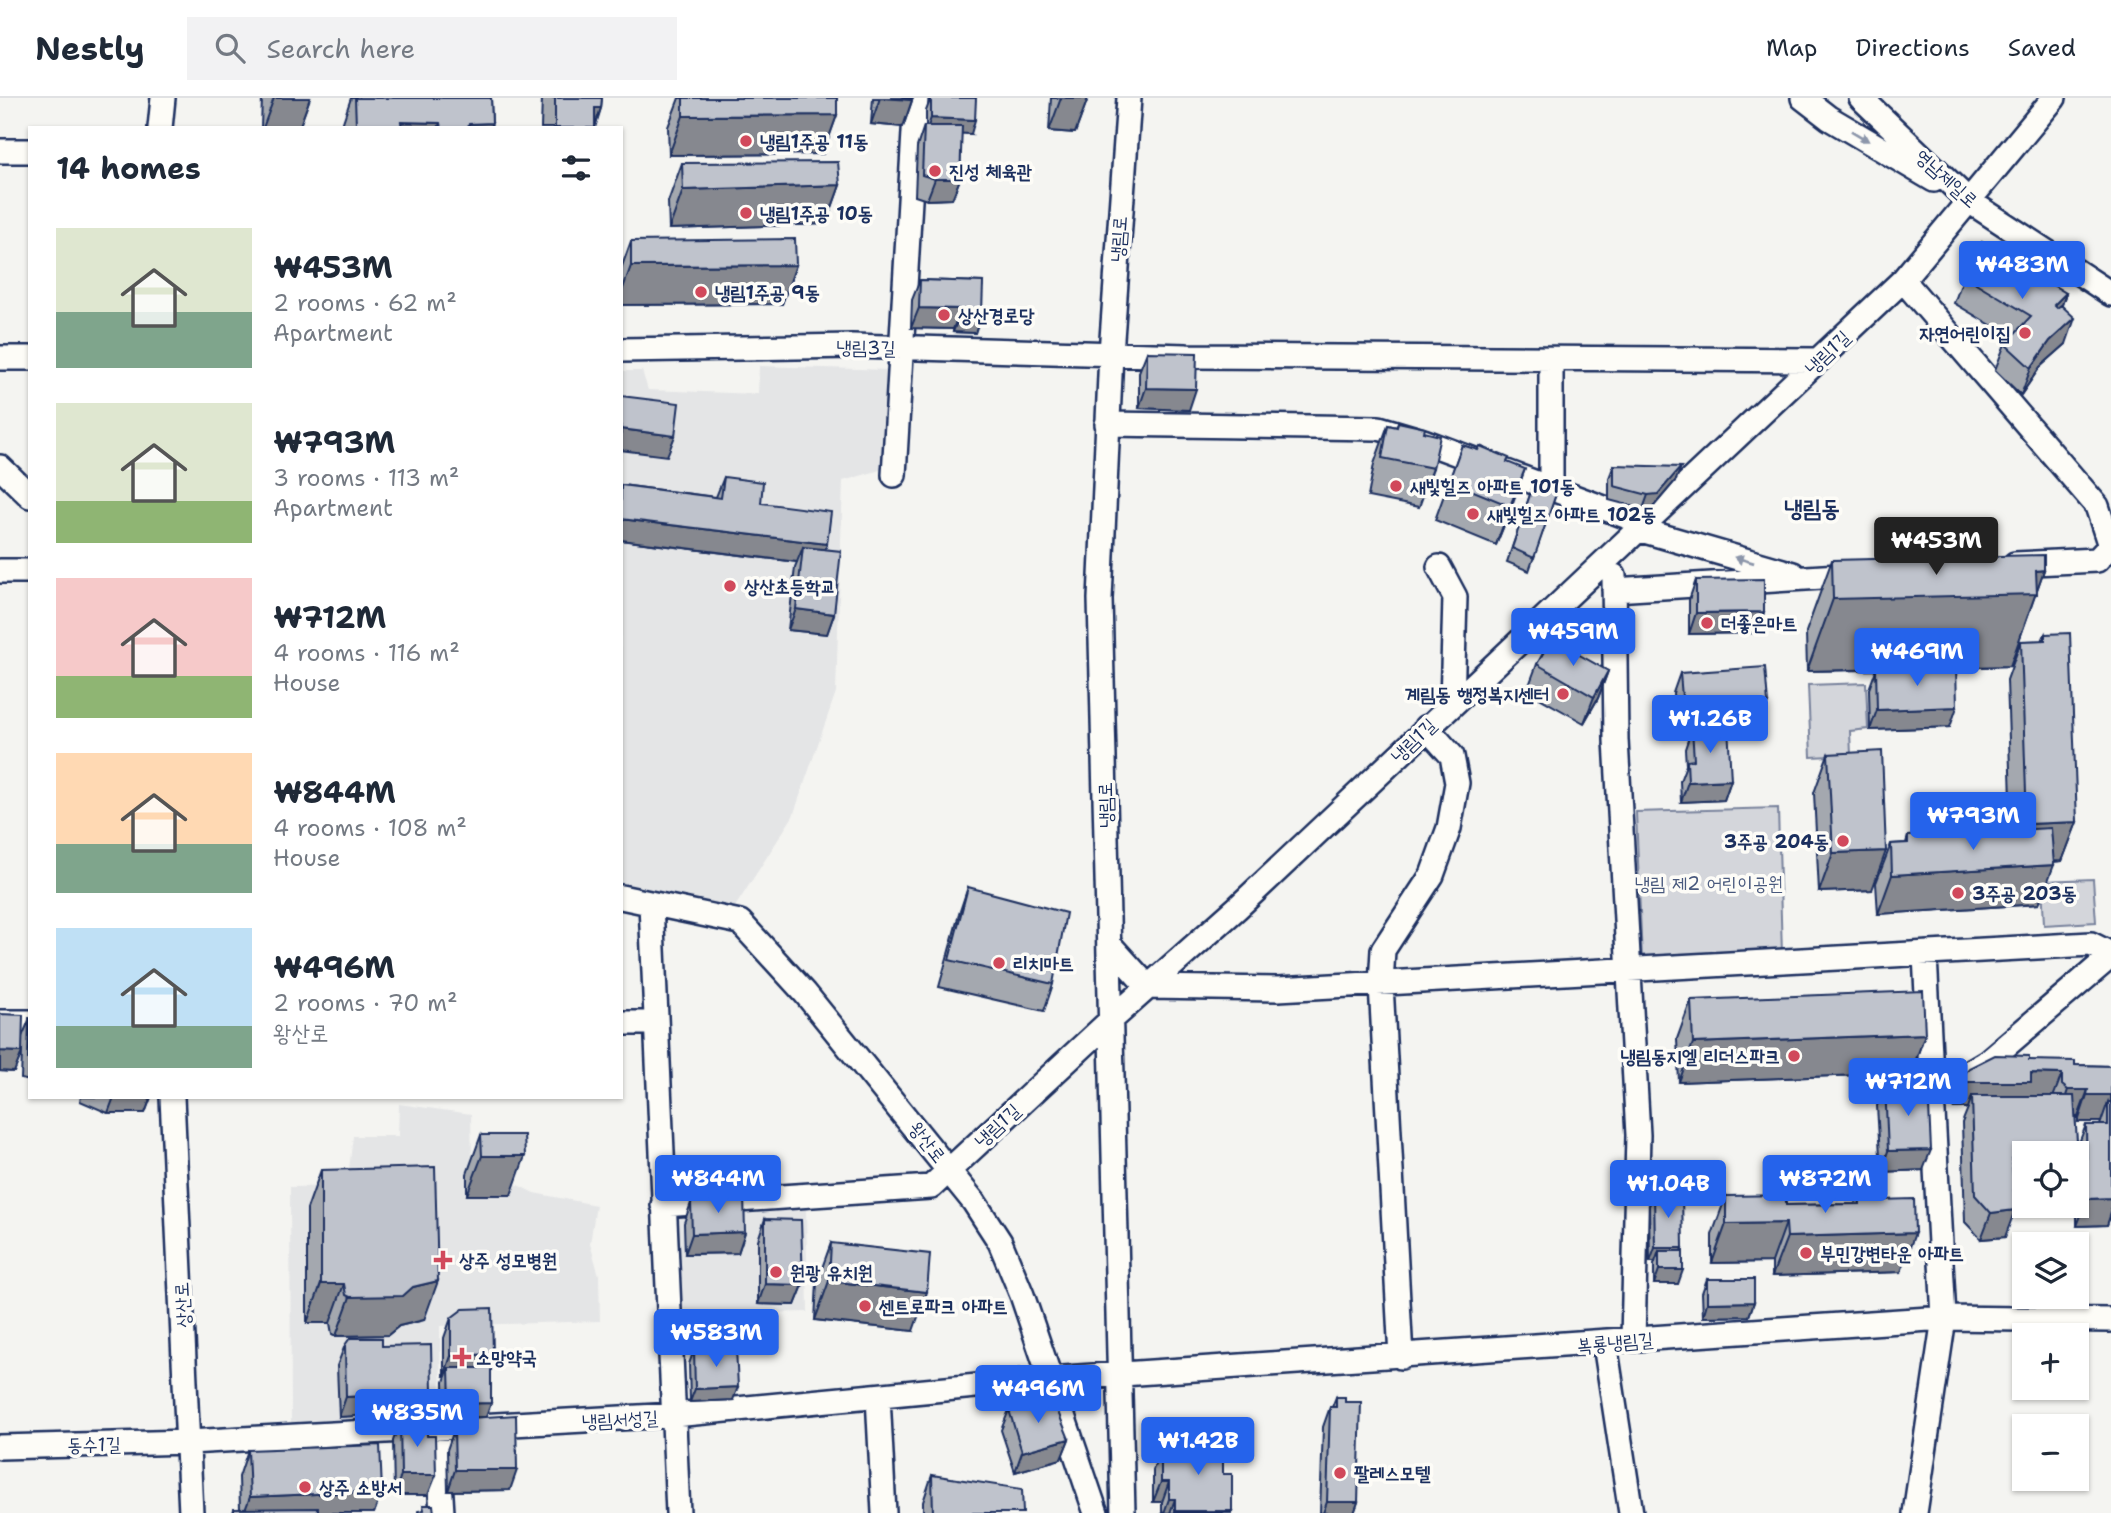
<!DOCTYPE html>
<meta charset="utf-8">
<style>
body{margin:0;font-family:"Shantell Sans","Poor Story",sans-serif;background:#f2f2f3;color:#1f2937;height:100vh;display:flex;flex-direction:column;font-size:26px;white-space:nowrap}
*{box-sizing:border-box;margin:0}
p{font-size:23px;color:#747a83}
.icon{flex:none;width:38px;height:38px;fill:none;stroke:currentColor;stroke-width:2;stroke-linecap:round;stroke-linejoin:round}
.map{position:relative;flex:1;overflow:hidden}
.panel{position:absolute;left:28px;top:28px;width:595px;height:973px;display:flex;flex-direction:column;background:#fff;border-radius:0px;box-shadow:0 2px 5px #0004}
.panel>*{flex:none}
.controls{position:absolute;left:2012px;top:1043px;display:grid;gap:14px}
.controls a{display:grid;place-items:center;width:77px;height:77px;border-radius:0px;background:#fff;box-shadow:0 2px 5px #0004;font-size:35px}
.price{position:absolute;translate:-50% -60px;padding:0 16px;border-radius:7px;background:#2563eb;color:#fff;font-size:23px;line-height:46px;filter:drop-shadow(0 2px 4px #0008)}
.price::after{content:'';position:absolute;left:50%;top:42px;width:21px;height:16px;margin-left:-10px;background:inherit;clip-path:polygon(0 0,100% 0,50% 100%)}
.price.active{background:#222;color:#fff}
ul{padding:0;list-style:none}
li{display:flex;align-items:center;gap:21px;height:175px;padding:0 28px}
li span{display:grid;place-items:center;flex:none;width:196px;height:140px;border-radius:0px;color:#555}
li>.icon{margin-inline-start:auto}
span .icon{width:84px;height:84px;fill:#fffc;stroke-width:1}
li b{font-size:30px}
h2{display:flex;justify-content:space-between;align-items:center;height:84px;padding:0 28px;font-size:30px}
header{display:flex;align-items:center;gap:42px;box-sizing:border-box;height:98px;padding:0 35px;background:#fff;border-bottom:2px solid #e0e1e3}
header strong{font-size:33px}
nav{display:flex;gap:38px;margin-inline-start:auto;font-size:24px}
.search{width:490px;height:63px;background:#f2f2f3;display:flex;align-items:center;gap:18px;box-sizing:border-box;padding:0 24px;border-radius:0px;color:#747a83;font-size:26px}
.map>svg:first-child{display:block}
</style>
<header>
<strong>Nestly</strong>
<div class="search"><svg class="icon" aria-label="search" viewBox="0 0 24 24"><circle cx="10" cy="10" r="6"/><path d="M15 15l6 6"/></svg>Search here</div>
<nav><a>Map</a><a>Directions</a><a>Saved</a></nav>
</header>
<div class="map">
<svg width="2111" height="1415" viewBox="0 0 2111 1415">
<rect width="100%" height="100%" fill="#f4f4f1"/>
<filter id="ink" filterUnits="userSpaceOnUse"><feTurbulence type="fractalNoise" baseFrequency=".0143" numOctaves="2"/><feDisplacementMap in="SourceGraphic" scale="14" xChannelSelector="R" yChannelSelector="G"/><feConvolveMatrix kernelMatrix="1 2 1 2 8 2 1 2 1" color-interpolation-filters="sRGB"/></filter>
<g filter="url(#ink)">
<!-- built -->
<path fill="#e4e5e6" d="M759 268 890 272 887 370 843 383 836 594 793 718 735 809 621 785V273H642L648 292 758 296Z
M399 1006 471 1016 472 1064 534 1095 596 1107 590 1146 599 1177 600 1223 440 1228 441 1320 291 1327 290 1089 347 1088 353 1038H398Z
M806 1110 808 1214 678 1217 675 1124 686 1114Z"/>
<!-- green -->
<path fill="#d4d6db" stroke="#78829c" stroke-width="2" d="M1866 585 1868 631 1850 633 1851 657 1811 659 1808 587Z
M1778 710 1782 857 1642 863 1636 714Z
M2093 781 2096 824 2044 827 2042 783Z"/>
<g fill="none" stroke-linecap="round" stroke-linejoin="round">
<!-- minor casing -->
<g stroke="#1b2f5e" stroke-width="28">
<path id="minor" d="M1803 0 1829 20 1934 82
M1861 0 1969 103 2111 196
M160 30 163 0
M0 53H30
M1903 182 2097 408 2110 448 2097 462 2015 466
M621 252 852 248 1187 258 1819 262
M0 260H30
M1551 261V392
M1107 326 1379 330 1423 343 1647 426
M0 369 30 398
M894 377 916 0
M1641 432 1793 476
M1439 469 1455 499 1452 605
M0 473H30
M1614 478 1616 642 1638 1037 1633 1242
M1614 492 1855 477
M621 799 740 824 805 895 974 1104 1000 1144 1022 1197 1096 1415
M651 806 678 1415
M1109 846 1148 889 1278 891 2091 846 2111 856
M1925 857 1932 996
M0 924H30
M621 925H656
M172 999 191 1415
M663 1107 931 1089 1111 922 1237 810 1903 182 2054 0
M1605 1246 1631 1415
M1401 1259 1381 886 1383 852 1432 777 1449 730 1457 685 1452 658 1426 629
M878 1298 884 1415
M437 1332 442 1415
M0 1349 189 1344 674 1317 1049 1281 1944 1220 2111 1222
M1123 1415 1100 501 1111 255 1129 0
M1915 1415 1944 1220 1932 996 1988 963 2111 858"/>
</g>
<!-- minor -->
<use href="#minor" stroke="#fdfcf7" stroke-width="23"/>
</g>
<!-- wall -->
<path fill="#a4a8af" stroke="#1b2f5e" stroke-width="2" fill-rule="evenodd" d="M262 0H310L299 30H261Z
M351 0H491L492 25 490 30H341Z
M542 0H602L601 10 595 30H541Z
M679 0H837V17L823 56 669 57 668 29Z
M873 0H913L903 29 871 26Z
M931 0 971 36 961 35 960 81 952 101 927 102 915 98 917 49 924 28H926V13Z
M1051 0H1088L1075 35 1049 33Z
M682 65 840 87 826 126 669 131 668 104Z
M631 143 796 167 782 206 621 207V171Z
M1964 178 2066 195 2062 207 2066 246 2040 269 2021 297 1995 272 2005 246 2011 239 1954 205Z
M920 182 983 184 975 235 953 234V231L911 230 912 202Z
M1147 254 1189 312 1139 310V274Z
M1398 324 1424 334 1433 370 1419 409 1368 399 1374 366 1388 327 1397 329Z
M1462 347 1507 364 1511 410 1496 447 1435 422Z
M1614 367 1676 382 1653 409 1643 411 1609 402V380Z
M724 379 825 451 834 516 827 536 788 532 795 469 797 464 621 442V387L716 399Z
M1534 385 1557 393 1529 473 1507 464Z
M1832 462 2044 472 2010 568 1956 570 1950 629 1870 632 1869 591 1876 572 1807 573 1806 534Z
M1696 482 1764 514 1757 535 1689 536V502Z
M2045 536 2077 724 2062 763 2053 764 2039 806 1878 816 1876 785 1891 746 1906 745 1908 738 2012 732 2007 582 2021 543H2042Z
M1537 566 1608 573 1598 600 1584 625 1527 593Z
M1680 575 1760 626 1675 631 1673 595Z
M1692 630 1731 682 1724 702 1681 704 1680 683 1686 667 1685 651Z
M1828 656 1872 792 1819 794 1814 695Z
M968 789 1053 886 1044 913 939 889 959 816Z
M1691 902 1925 936 1911 975 1679 984 1677 941Z
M0 916 22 939 30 920V983L21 981 22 954 14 974 0 973Z
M2029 962 2075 967 2111 968V1115L2107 1127 2077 1128V1055H2025V1088H2013L2005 1139 1981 1141 1965 1124 1962 1025 1968 1010H1954V1003L1964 977ZM2075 1019H2078V1024H2101L2100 1027H2086L2077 1050Z
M1885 987 1923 1072 1881 1074 1877 1008Z
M81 999H151L145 1015H108L80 1003Z
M481 1037 511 1097H467V1076Z
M321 1072 424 1222 399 1228 388 1237 336 1238 332 1236 330 1225H307V1111Z
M1859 1093 1878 1102 1901 1174 1772 1178V1164L1712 1165V1137L1726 1098 1786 1107 1855 1106Z
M1654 1094 1682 1153 1678 1186H1654V1167L1655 1164H1650L1649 1108Z
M691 1105 745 1134 738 1155 685 1156 684 1125Z
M765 1121 803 1187 795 1207 758 1206V1142Z
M831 1145 913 1233 815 1222 817 1184Z
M1707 1181 1754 1204 1749 1218 1703 1219 1702 1195Z
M451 1220 488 1270 491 1305 486 1319 510 1392 448 1393 447 1352 454 1332 474 1319 445 1320 444 1284 446 1278H444V1240Z
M345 1247 382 1248 425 1314 339 1319 337 1268Z
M694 1252 733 1302 690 1304 689 1266Z
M1336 1299 1358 1404 1354 1415H1320L1323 1329 1330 1309H1332Z
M1009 1312 1069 1341 1061 1361 1015 1374 1001 1332Z
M400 1323 427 1338 428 1397H394L393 1343Z
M1191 1343 1223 1376 1232 1413 1231 1415H1162V1404H1153V1372L1161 1351H1188Z
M248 1352 382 1393 374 1415H233L234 1411H240L239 1379Z
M932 1377 1023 1415H923V1404Z"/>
<!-- shaded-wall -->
<path fill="#86888f" stroke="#1b2f5e" stroke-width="2" d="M274 0H310L299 30H263Z
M880 0 912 2 903 29 871 26Z
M1061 0H1088L1075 35 1049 33Z
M595 10H601L594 30Z
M837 17 823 56 669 57 683 18Z
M931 20 975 22 971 36 926 34Z
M401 24 440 25 438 30H399Z
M492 25 490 30H467L469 26Z
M356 27 379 28 378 30H355Z
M935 81H960L952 101 927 102Z
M840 87 826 126 669 131 683 92Z
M796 167 782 206 621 207V196L631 168Z
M2066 195 2057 221 2054 207Z
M919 210 961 211 953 231 911 230Z
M961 214 982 215 975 235 953 234Z
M2075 220 2066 246 2040 269 2021 297 2031 270 2050 243Z
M1146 290 1196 291 1189 312 1139 310Z
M621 331 675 338 667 358 621 352Z
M1681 369 1676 382 1653 409 1643 411 1648 397Z
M1525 371 1511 410 1496 447 1510 408Z
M621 421 827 446 820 467 803 449 797 464 621 442Z
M2044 472 2010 568 1807 573 1833 501Z
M796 511 834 516 827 536 788 532Z
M1764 514 1757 535 1689 536 1696 515Z
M1608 573 1598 600 1584 625 1594 599Z
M1768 605 1760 626 1675 631 1683 611Z
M1957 609 1950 629 1870 632 1877 612Z
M1731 682 1724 702 1681 704 1688 684Z
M2077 724 2062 763 2013 765 2027 726Z
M1886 753 1872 792 1819 794 1833 755Z
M2054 767 2039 806 1878 816 1892 777Z
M1925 936 1911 975 1679 984 1693 945Z
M0 953 22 954 14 974 0 973Z
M2031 975 2062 976 2052 1002 1972 998 1968 1010H1954L1964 984Z
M2068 992H2088L2078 1019H2059Z
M2087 997H2111V1016L2108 1004 2101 1024H2078Z
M114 999H151L145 1015H108Z
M1931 1052 1923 1072 1881 1074 1888 1053Z
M482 1058H525L511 1097H467Z
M2012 1061H2025V1088H2002Z
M2111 1100V1115L2107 1127 2077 1128 2087 1101Z
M2015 1112 2005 1139 1981 1141 1991 1115Z
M1786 1125 1772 1164 1712 1165 1726 1126Z
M745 1134 738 1155 685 1156 692 1136Z
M1915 1135 1901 1174 1772 1178 1787 1139Z
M1655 1150H1683L1678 1163 1659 1153 1655 1164H1650Z
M1659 1172H1683L1678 1186H1654Z
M438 1183 424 1222 399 1228 388 1237 336 1238 350 1199 413 1189Z
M829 1183 927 1194 913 1233 815 1222Z
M321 1186H344L330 1225H307Z
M765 1186 803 1187 795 1207 758 1206Z
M1754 1204 1749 1218 1703 1219 1707 1205Z
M493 1256 486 1276 449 1270 446 1278H444L451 1258Z
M738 1289 733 1302 690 1304 695 1291Z
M432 1294 425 1314 339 1319 346 1299Z
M491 1305 486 1319 445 1320 450 1306Z
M1069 1341 1061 1361 1015 1374 1022 1354Z
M455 1372H517L510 1392 448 1393Z
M401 1377H436L428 1397H394Z
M1161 1384H1169L1162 1404H1153Z
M382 1393 374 1415H244L250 1399Z
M1169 1401H1175L1170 1415H1164Z
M1327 1404H1358L1354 1415H1323Z
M1175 1413H1232L1231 1415H1175Z"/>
<!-- building -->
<path fill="#bfc3cc" stroke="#1b2f5e" stroke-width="2" d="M355 0H491L492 25 469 26 468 30H441L440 25 401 24 402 30H378L379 28 356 27Z
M555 0H602L601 10H595V30H555Z
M683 0H837V17L683 18Z
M892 0H913L912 2Z
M931 0H976L975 22 931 20Z
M924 28H962L960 81H935L922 77Z
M838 64 840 87 683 92 682 65Z
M795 141 796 167 631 168V143Z
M1982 144 2066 195 2054 207 2057 210 2061 207 2075 220 2050 243 2031 270 2005 246 2031 218 1964 178Z
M920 182 983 184 982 215 961 214V211L919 210Z
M1147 254 1197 255 1196 291 1146 290Z
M621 298 679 305 675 338 621 331Z
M1398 324 1425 330 1424 334 1440 338 1433 370 1382 360 1388 327 1397 329Z
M1462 347 1478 352 1480 348 1509 360 1507 364 1525 371 1510 408 1449 383Z
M1614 367 1681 369 1658 396 1648 397 1614 388Z
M724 379 763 384 761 405 831 414 827 446 621 421V387L721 400Z
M1534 385 1557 393 1534 460 1512 450Z
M803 449 841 453 834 516 796 511Z
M2044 457V472L2036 473 2037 496 1833 501 1832 462Z
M1764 481V514L1696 515V482Z
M2070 535 2077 724 2027 726 2021 543 2045 542V536Z
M1551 541 1608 573 1594 599 1537 566Z
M1956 567 1957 609 1877 612 1876 570Z
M1765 569 1768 605 1683 611 1680 575Z
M1728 628 1731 682 1688 684 1687 663 1694 662 1692 630Z
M1882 653 1886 753 1833 755 1828 656Z
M2051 730 2054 767 1892 777 1891 746 1908 745V738Z
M968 789 1066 815 1053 886 949 862Z
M1923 893 1925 936 1693 945 1691 902Z
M0 916 23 917 22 954 0 953Z
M29 920H30V961H28Z
M1995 957 2029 958V962L2075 963V967L2111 968V997H2087L2088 992H2068L2062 987V976L2031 975V984H1964V977L1969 970Z
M1928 986 1931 1052 1888 1053 1885 987Z
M1972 998H2074L2078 1060H2077V1055H2025V1061H2012L2015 1112 1991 1115 1975 1097Z
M2108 1004H2111V1100L2087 1101 2086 1027H2108Z
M481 1037H524L525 1058H482Z
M435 1069 438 1183 413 1189 403 1198 350 1199 346 1197 344 1186H321V1072Z
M1877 1092 1878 1102 1914 1101 1915 1135 1787 1139 1786 1125 1726 1126V1098L1786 1097V1107L1860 1106 1859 1093Z
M1654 1094H1682L1683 1150H1655Z
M744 1097 745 1134 692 1136 691 1105 699 1099Z
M765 1121 801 1122 803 1187 765 1186Z
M831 1145 930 1156 927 1194 829 1183Z
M1659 1153H1683V1172H1659Z
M1707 1181H1754V1204L1707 1205Z
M492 1210 493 1256 451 1258V1220L463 1211Z
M350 1240H382V1248L431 1247 432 1294 346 1299 345 1247Z
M736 1250 738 1289 695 1291 694 1252Z
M449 1270H491V1305L450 1306Z
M1052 1299 1069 1341 1022 1354 1009 1312Z
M1336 1299H1345V1304H1361L1358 1404H1327L1330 1309H1336Z
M516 1317 517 1372H455L454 1332 469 1320Z
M427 1322V1338H435L436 1377H401L400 1323Z
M1191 1343H1223V1376H1232V1413H1175V1401H1169V1384H1161V1351H1191Z
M380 1347 382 1393 250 1399 248 1352Z
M932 1377 1022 1391 1023 1415H933Z
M423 1407H433L434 1415H418V1413L424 1412Z
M318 1410V1415H234V1411Z"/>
<!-- one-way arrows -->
<defs><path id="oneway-solid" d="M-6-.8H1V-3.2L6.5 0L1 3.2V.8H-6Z" transform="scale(1.75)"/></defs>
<g fill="#8c96aa">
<use href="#oneway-solid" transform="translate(1860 38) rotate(31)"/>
<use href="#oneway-solid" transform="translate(1744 462) rotate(-164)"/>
</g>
</g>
<!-- markers -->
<g fill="#d1495b" stroke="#fdfcf7" stroke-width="2.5">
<circle cx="746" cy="43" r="7"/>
<circle cx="935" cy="73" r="7"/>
<circle cx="746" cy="115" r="7"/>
<circle cx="701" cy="194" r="7"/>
<circle cx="944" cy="217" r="7"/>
<circle cx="2025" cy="235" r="7"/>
<circle cx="1396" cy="388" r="7"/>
<circle cx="1473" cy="416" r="7"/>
<circle cx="730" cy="488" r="7"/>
<circle cx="1707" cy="525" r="7"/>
<circle cx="1563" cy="596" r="7"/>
<circle cx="1843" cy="743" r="7"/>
<circle cx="1958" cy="795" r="7"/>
<circle cx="999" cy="865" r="7"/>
<circle cx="1794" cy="958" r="7"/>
<circle cx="1806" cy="1155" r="7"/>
<path d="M439.5 1151.5h7v7h7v7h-7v7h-7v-7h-7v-7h7z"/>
<circle cx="776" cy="1174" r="7"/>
<circle cx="865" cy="1208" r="7"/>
<path d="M458.5 1248.5h7v7h7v7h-7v7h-7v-7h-7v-7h7z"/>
<circle cx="1340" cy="1375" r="7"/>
<circle cx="305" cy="1389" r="7"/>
</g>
<g text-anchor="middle" stroke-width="7" stroke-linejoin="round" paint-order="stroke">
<!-- poi labels -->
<g font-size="19" font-weight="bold" fill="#1b2f5e" stroke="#fdfcf7" text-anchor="start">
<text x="760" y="50">냉림1주공 11동</text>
<text x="949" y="80">진성 체육관</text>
<text x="760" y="122">냉림1주공 10동</text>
<text x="715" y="201">냉림1주공 9동</text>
<text x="958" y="224">상산경로당</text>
<text x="2011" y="242" text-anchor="end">자연어린이집</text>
<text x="1410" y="395">새빛힐즈 아파트 101동</text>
<text x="1487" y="423">새빛힐즈 아파트 102동</text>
<text x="744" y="495">상산초등학교</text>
<text x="1721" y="532">더좋은마트</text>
<text x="1549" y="603" text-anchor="end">계림동 행정복지센터</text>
<text x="1829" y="750" text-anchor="end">3주공 204동</text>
<text x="1972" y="802">3주공 203동</text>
<text x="1013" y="872">리치마트</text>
<text x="1780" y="965" text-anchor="end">냉림동지엘 리더스파크</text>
<text x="1820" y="1162">부민강변타운 아파트</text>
<text x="459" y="1169">상주 성모병원</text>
<text x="790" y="1181">원광 유치원</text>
<text x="879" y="1215">센트로파크 아파트</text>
<text x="476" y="1266">소망약국</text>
<text x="1354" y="1382">팔레스모텔</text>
<text x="319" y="1396">상주 소방서</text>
</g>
<!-- street labels -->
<g font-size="19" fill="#1b2f5e" stroke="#fdfcf7">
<text transform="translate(1947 80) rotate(42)" y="7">영남제일로</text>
<text transform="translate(1118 141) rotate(-86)" y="7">냉림로</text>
<text transform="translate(866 249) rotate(1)" y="7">냉림3길</text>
<text transform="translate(1827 254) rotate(-44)" y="7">냉림1길</text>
<text transform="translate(1413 642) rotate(-44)" y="7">냉림1길</text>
<text transform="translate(1105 707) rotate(-91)" y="7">냉림로</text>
<text transform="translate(997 1027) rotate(-43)" y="7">냉림1길</text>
<text transform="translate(928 1044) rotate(52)" y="7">왕산로</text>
<text transform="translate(182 1207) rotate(-93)" y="7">상산로</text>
<text transform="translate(1615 1244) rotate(-5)" y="7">복룡냉림길</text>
<text transform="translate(620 1321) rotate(-3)" y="7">냉림서성길</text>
<text transform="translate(94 1346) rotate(-1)" y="7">동수1길</text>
</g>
<!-- park labels -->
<g font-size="19" fill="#49597d" stroke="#fdfcf7">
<text x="1709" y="792">냉림 제2 어린이공원</text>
</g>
<!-- quarter labels -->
<g font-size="23" font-weight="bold" fill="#1b2f5e" stroke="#fdfcf7">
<text x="1812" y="418">냉림동</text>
</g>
</g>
</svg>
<div class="controls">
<a><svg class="icon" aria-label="locate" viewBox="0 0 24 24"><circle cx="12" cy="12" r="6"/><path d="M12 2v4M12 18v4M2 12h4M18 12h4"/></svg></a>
<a><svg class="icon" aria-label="layers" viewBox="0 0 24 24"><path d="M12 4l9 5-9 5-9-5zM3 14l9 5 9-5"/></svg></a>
<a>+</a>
<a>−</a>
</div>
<b class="price" style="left:2022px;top:203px">₩483M</b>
<b class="price active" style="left:1936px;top:479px">₩453M</b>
<b class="price" style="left:1573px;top:570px">₩459M</b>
<b class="price" style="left:1917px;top:590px">₩469M</b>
<b class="price" style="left:1710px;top:657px">₩1.26B</b>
<b class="price" style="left:1973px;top:754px">₩793M</b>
<b class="price" style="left:1908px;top:1020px">₩712M</b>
<b class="price" style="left:718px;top:1117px">₩844M</b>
<b class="price" style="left:1825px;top:1117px">₩872M</b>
<b class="price" style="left:1668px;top:1122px">₩1.04B</b>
<b class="price" style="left:716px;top:1271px">₩583M</b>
<b class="price" style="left:1038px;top:1327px">₩496M</b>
<b class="price" style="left:417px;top:1351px">₩835M</b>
<b class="price" style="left:1198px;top:1379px">₩1.42B</b>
<section class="panel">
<h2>14 homes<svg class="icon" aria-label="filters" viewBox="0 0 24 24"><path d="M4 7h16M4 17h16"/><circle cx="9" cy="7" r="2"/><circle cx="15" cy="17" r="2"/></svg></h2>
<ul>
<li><span style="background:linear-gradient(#dfe7d0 60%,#7fa58c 0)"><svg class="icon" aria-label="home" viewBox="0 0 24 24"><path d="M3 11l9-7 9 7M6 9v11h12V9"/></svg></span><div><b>₩453M</b><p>2 rooms · 62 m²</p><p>Apartment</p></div></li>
<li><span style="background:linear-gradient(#dfe7d0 70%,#8fb573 0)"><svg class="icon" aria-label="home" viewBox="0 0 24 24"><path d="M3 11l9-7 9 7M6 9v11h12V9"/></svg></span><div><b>₩793M</b><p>3 rooms · 113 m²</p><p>Apartment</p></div></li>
<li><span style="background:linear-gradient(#f6c9c9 70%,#8fb573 0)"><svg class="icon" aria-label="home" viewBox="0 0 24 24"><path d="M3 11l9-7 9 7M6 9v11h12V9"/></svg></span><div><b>₩712M</b><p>4 rooms · 116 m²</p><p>House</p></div></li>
<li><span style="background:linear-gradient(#ffd9b3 65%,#7fa58c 0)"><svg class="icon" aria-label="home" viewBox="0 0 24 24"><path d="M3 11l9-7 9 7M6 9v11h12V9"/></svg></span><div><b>₩844M</b><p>4 rooms · 108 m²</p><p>House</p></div></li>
<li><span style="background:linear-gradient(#bfe0f5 70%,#7fa58c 0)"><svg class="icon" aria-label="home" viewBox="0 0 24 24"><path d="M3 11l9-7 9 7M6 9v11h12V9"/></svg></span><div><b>₩496M</b><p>2 rooms · 70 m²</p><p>왕산로</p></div></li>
</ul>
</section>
</div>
